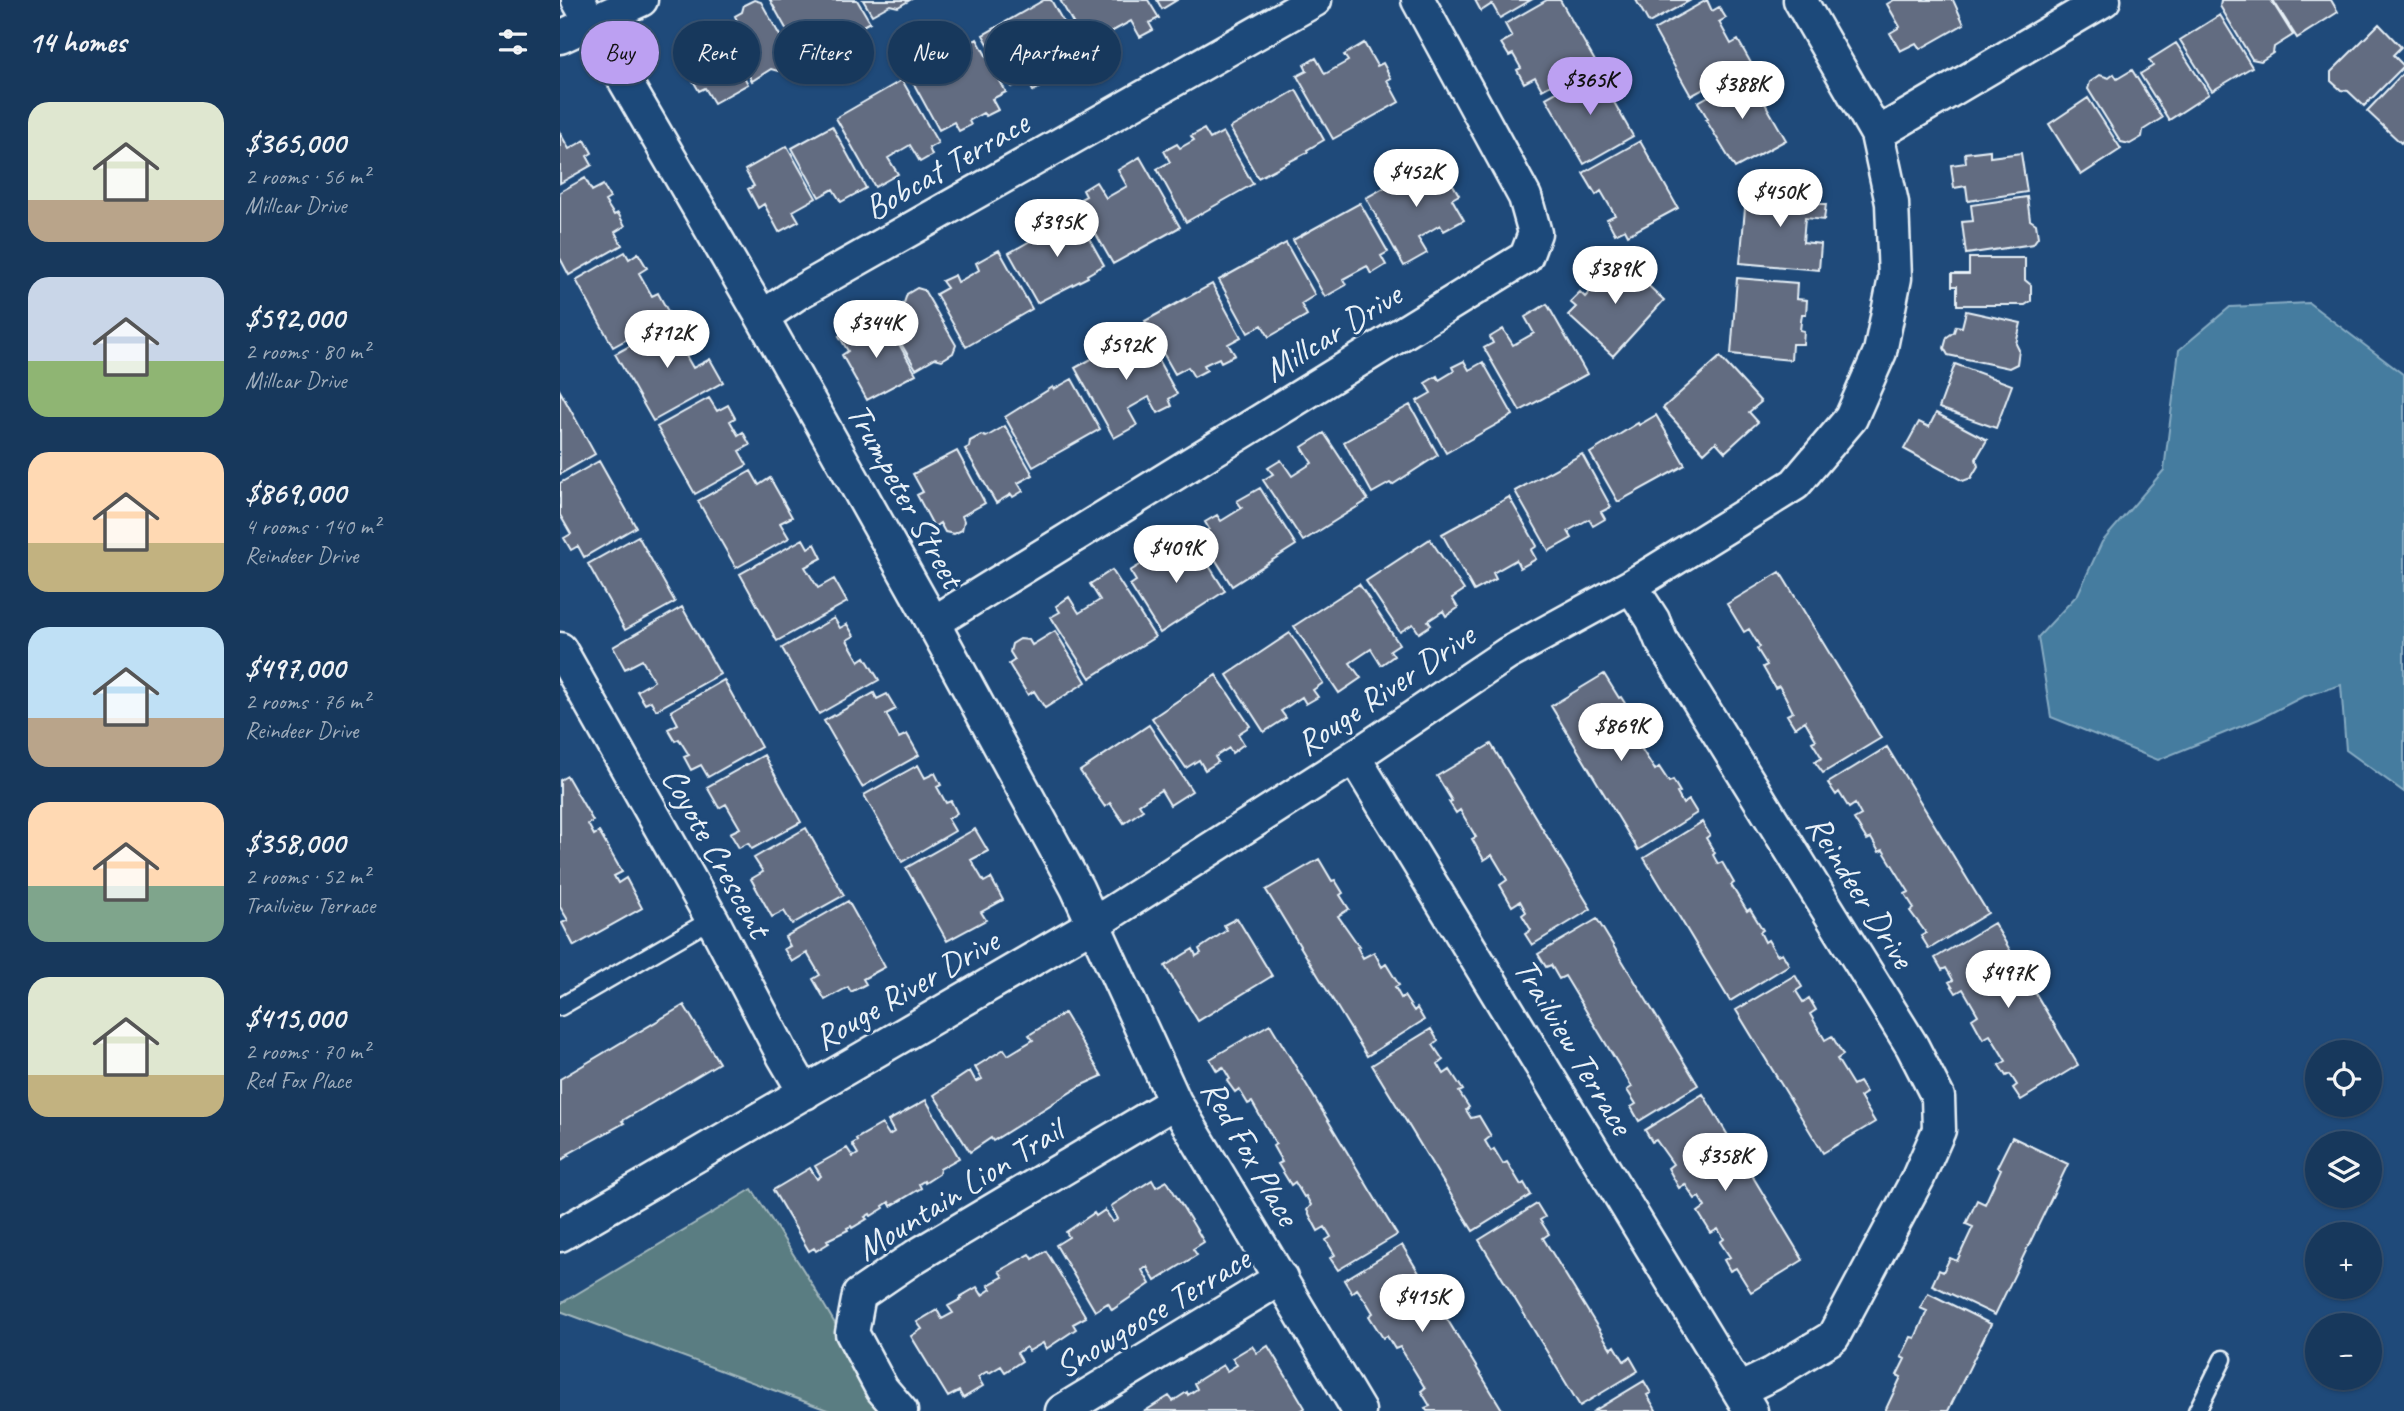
<!DOCTYPE html>
<meta charset="utf-8">
<style>
body{margin:0;font-family:Caveat,sans-serif;background:#244365;color:#f1f3f6;height:100vh;display:flex;flex-direction:column;font-size:26px;white-space:nowrap}
*{box-sizing:border-box;margin:0}
p{font-size:23px;color:#9eacbb}
.icon{flex:none;width:38px;height:38px;fill:none;stroke:currentColor;stroke-width:2;stroke-linecap:round;stroke-linejoin:round}
.map{position:relative;flex:1;overflow:hidden}
.details{display:flex;flex-direction:column;background:#17385c;width:560px}
.details>*{flex:none}
.top-card{position:absolute;left:21px;top:21px;width:665px;height:63px;display:flex;gap:14px}
.fabs{position:absolute;left:1745px;top:1040px;display:grid;gap:14px}
.fabs a{display:grid;place-items:center;width:77px;height:77px;border-radius:50%;background:#17385c;box-shadow:0 2px 5px #0004,0 0 0 2px #365272;font-size:35px}
.price{position:absolute;translate:-50% -60px;padding:0 16px;border-radius:24px;background:#fff;color:#222;font-size:23px;line-height:46px;filter:drop-shadow(0 2px 4px #0008)}
.price::after{content:'';position:absolute;left:50%;top:42px;width:21px;height:16px;margin-left:-10px;background:inherit;clip-path:polygon(0 0,100% 0,50% 100%)}
.price.on{background:#bca0f2;color:#111}
ul{padding:0;list-style:none}
li{display:flex;align-items:center;gap:21px;height:175px;padding:0 28px}
li span{display:grid;place-items:center;flex:none;width:196px;height:140px;border-radius:21px;color:#555}
li>.icon{margin-inline-start:auto}
span .icon{width:84px;height:84px;fill:#fffc;stroke-width:1}
li b{font-size:30px}
h2{display:flex;justify-content:space-between;align-items:center;height:84px;padding:0 28px;font-size:30px}
.chip{padding:0 24px;border-radius:32px;background:#17385c;box-shadow:0 2px 5px #0004,0 0 0 2px #365272;font-size:24px;line-height:63px}
.chip.on{background:#bca0f2;color:#111}
main{display:flex;flex:1;min-height:0}
.map>svg:first-child{display:block}
</style>
<main>
<section class="details">
<h2>14 homes<svg class="icon" aria-label="filters" viewBox="0 0 24 24"><path d="M4 7h16M4 17h16"/><circle cx="9" cy="7" r="2"/><circle cx="15" cy="17" r="2"/></svg></h2>
<ul>
<li><span style="background:linear-gradient(#dfe7d0 70%,#b9a48a 0)"><svg class="icon" aria-label="home" viewBox="0 0 24 24"><path d="M3 11l9-7 9 7M6 9v11h12V9"/></svg></span><div><b>$365,000</b><p>2 rooms · 56 m²</p><p>Millcar Drive</p></div></li>
<li><span style="background:linear-gradient(#c9d6e8 60%,#8fb573 0)"><svg class="icon" aria-label="home" viewBox="0 0 24 24"><path d="M3 11l9-7 9 7M6 9v11h12V9"/></svg></span><div><b>$592,000</b><p>2 rooms · 80 m²</p><p>Millcar Drive</p></div></li>
<li><span style="background:linear-gradient(#ffd9b3 65%,#c2b280 0)"><svg class="icon" aria-label="home" viewBox="0 0 24 24"><path d="M3 11l9-7 9 7M6 9v11h12V9"/></svg></span><div><b>$869,000</b><p>4 rooms · 140 m²</p><p>Reindeer Drive</p></div></li>
<li><span style="background:linear-gradient(#bfe0f5 65%,#b9a48a 0)"><svg class="icon" aria-label="home" viewBox="0 0 24 24"><path d="M3 11l9-7 9 7M6 9v11h12V9"/></svg></span><div><b>$497,000</b><p>2 rooms · 76 m²</p><p>Reindeer Drive</p></div></li>
<li><span style="background:linear-gradient(#ffd9b3 60%,#7fa58c 0)"><svg class="icon" aria-label="home" viewBox="0 0 24 24"><path d="M3 11l9-7 9 7M6 9v11h12V9"/></svg></span><div><b>$358,000</b><p>2 rooms · 52 m²</p><p>Trailview Terrace</p></div></li>
<li><span style="background:linear-gradient(#dfe7d0 70%,#c2b280 0)"><svg class="icon" aria-label="home" viewBox="0 0 24 24"><path d="M3 11l9-7 9 7M6 9v11h12V9"/></svg></span><div><b>$415,000</b><p>2 rooms · 70 m²</p><p>Red Fox Place</p></div></li>
</ul>
</section>
<div class="map">
<svg width="1844" height="1411" viewBox="0 0 1844 1411">
<rect width="100%" height="100%" fill="#1f4a7a"/>
<filter id="ink" filterUnits="userSpaceOnUse"><feTurbulence type="fractalNoise" baseFrequency=".0143" numOctaves="2"/><feDisplacementMap in="SourceGraphic" scale="14" xChannelSelector="R" yChannelSelector="G"/><feConvolveMatrix kernelMatrix="1 2 1 2 8 2 1 2 1" color-interpolation-filters="sRGB"/></filter>
<g filter="url(#ink)">
<!-- green -->
<path fill="#5a7d82" stroke="#a1b7bd" stroke-width="2" d="M192 1189 247 1276 314 1390 334 1411H270L0 1311V1304Z"/>
<!-- water -->
<path fill="#447c9f" stroke="#86abc3" stroke-width="2" d="M1749 303 1844 375V792L1786 750 1781 685 1742 697 1699 719 1598 760 1491 717 1478 637 1518 594 1542 542 1604 470 1619 350 1670 307Z"/>
<!-- building -->
<path fill="#626c81" stroke="#e8f1f8" stroke-width="2" d="M194 0 201 2 232 57 230 64 218 71 211 69 192 81 164 31 178 23 175 16 182 12 184 5Z
M210 0H297L310 22 243 59Z
M303 0H350L338 7 330 5 312 15Z
M484 0H491L519 50 505 57 512 69 473 91 467 79 452 87 423 35Z
M500 0H588L599 18 589 23 593 30 580 37 571 21 549 33 558 49 535 62Z
M597 0H617L602 9Z
M915 0H971L940 18 932 4 921 11Z
M987 0H1000L1035 61 982 90 975 77 964 83 957 70 961 68 953 54 949 56 941 43 952 37 945 24Z
M1076 0H1131L1089 23Z
M1147 0 1152 11 1159 7 1166 18 1159 22 1171 44 1178 40 1191 63 1131 96 1094 30Z
M1334 0H1393L1404 24 1360 49 1356 43 1340 51 1330 33 1340 27 1327 4Z
M1661 0H1711L1733 35 1714 47 1713 53 1701 61 1692 59 1660 6Z
M1713 0H1771L1778 12 1737 38Z
M1660 15 1692 67 1652 91 1620 40Z
M1819 24 1841 47 1833 55 1844 66 1804 106 1788 91 1781 90 1771 81V72Z
M141 29 145 38 159 31 188 84 154 103 145 88 139 91 120 58 128 54 120 40Z
M417 39 446 92 432 99 438 110 426 116 423 113 409 121 411 125 399 131 394 122 379 130 350 77Z
M804 43 817 66 823 63 831 78 827 80 839 102 773 139 737 76 747 71 744 65 756 58 765 74 788 61 784 55Z
M1616 43 1649 94 1609 120 1580 74 1593 66 1589 60Z
M1036 70 1073 136 1024 164 986 98Z
M1572 70 1602 118 1583 130 1582 137 1570 144 1561 142 1528 89 1530 82 1540 75 1549 78 1554 74 1557 79Z
M1844 72V139L1841 143 1807 111Z
M1188 74 1226 140 1175 168 1146 120 1148 119 1138 102Z
M342 80 378 143 369 148 372 155 360 162 350 145 328 158 338 174 315 187 276 118Z
M736 90 764 140 747 150 748 152 698 178 670 128Z
M1528 98 1561 149 1521 175 1489 124Z
M272 126 306 188 281 202 273 189 259 197 232 148Z
M644 129 650 139 663 132 693 184 626 222 597 169 610 162 604 151 617 144 620 148 634 140 631 136Z
M0 133 9 149 25 140 32 153 27 156 32 165 0 183Z
M1080 141 1118 208 1068 235 1065 229 1055 234 1047 219 1055 215 1041 191 1036 195 1023 173Z
M227 146 256 198 233 211 239 221 219 232 204 204 198 208 188 189 194 186 185 170Z
M1430 150V157L1461 153 1467 192 1408 201 1406 186 1394 188 1391 165 1406 163 1405 153Z
M580 157 620 227 553 264 517 201 526 196 523 190 536 182 546 198 567 186 558 170Z
M877 158 899 195 892 199 904 220 884 231 880 225 858 238 867 253 844 266 806 198Z
M25 178 32 191 43 185 50 198 45 201 54 215 58 213 65 226 55 232 62 245 9 275 0 258V192Z
M1187 187 1259 193 1258 204H1266L1264 220 1245 218 1243 242 1261 244 1259 270 1180 263Z
M1467 197 1470 220 1476 224 1478 237 1473 244 1406 254 1402 222 1413 221 1411 205Z
M800 203 828 252 821 256 826 265 811 274 807 266 783 279 786 285 765 297 733 240Z
M516 215 544 265 527 275 528 277 477 303 449 253Z
M726 243 755 295 741 304 747 315 709 337 702 325 688 333 659 280Z
M439 250 472 309 406 347 376 294 387 288 382 281 395 275 398 282 419 270 416 263Z
M65 252 69 259 78 253 87 268 79 273 92 296 98 293 110 315 53 347 16 280Z
M1054 254 1104 300 1053 356 1008 315 1016 307 1010 302 1020 292 1025 297 1042 279 1036 274Z
M1409 258H1465V280L1471 285V301L1465 305H1397V286H1392V274H1409Z
M1177 278 1237 283 1236 299 1247 300 1246 314H1242L1240 330 1244 331 1243 344H1232L1231 360 1171 354Z
M652 284 681 337 668 344 675 355 661 362 659 358 644 365 647 370 634 377 628 367 615 374 585 321Z
M357 288 364 290 396 345 393 353 382 360 375 358 356 369 327 320 342 312 339 307 344 303 347 294Z
M987 304 1027 374 960 411 924 348 933 343 930 337 943 329 953 345 974 333 965 317Z
M1406 311 1461 323 1456 344 1459 350 1457 364 1449 368 1388 355 1384 348 1387 337 1394 332 1396 326 1402 327Z
M119 319 124 327 130 324 138 337 121 347 133 368 150 359 163 382 93 421 55 354Z
M327 323 356 374 307 400 282 355 288 351 279 336 298 326 304 336Z
M582 331 617 394 609 399 612 406 598 413 589 397 568 409 577 425 554 438 515 368Z
M1160 357 1201 402 1189 412 1198 422 1165 452 1156 442 1144 453 1103 408Z
M904 361 909 370 923 362 953 415 886 453 857 401 871 393 865 383 877 376 879 380 894 371 892 367Z
M1395 364 1452 385 1436 428 1379 408Z
M512 379 540 429 473 467 445 417 493 387 494 389Z
M0 391 35 454 0 474Z
M149 398 157 411 168 405 175 418 170 421 178 435 183 432 190 445 179 451 187 465 135 494 97 427Z
M850 405 878 455 832 485 830 483 812 493 784 442Z
M1376 413 1427 440 1416 459 1418 466 1411 478 1403 481 1344 449 1359 422 1369 427Z
M1096 415 1125 465 1058 502 1030 453 1078 423 1079 425Z
M445 426 473 475 458 483 463 491 453 497 451 494 436 503 405 449 409 447 410 441 421 435 426 437Z
M764 433 808 500 743 541 703 480 713 474 708 468 721 460 732 476 752 463 742 447Z
M397 451 425 503 402 516 404 521 402 530 394 534 385 532 380 523 374 527 357 495 363 492 353 474Z
M1022 454 1051 507 1041 512 1045 519 1033 526 1029 519 1008 531 1012 538 989 551 955 491Z
M39 461 76 527 24 557 18 546 11 550 4 538 11 534 0 515V483Z
M191 471 199 485 210 478 232 517 220 523 229 538 176 568 138 501Z
M700 488 736 545 672 586 640 535 649 529 645 522 657 515 661 521 682 508 677 501Z
M949 497 977 546 971 550 976 559 960 568 956 560 933 573 936 579 914 591 882 534Z
M78 536 115 602 65 630 28 564Z
M630 536 665 591 600 633 570 585 576 581 570 571 585 562 590 570 613 556 609 550Z
M243 539 248 548 255 544 262 558 245 567 258 588 274 579 287 602 217 641 180 574Z
M870 539 904 590 892 598 898 608 886 616 883 611 868 621 871 625 859 633 853 624 840 632 806 581Z
M552 570 595 637 530 678 491 617 500 612 496 606 509 597 519 613 540 600 530 584Z
M1220 572 1321 738 1263 773 1255 762 1262 758 1252 742 1256 740 1245 721 1235 728 1227 715 1233 712 1225 696 1219 686 1215 688 1203 667 1207 665 1197 649 1200 647 1189 629 1184 632 1167 604Z
M799 584 839 644 830 650 834 656 821 665 811 649 790 663 801 678 779 693 734 626Z
M122 607 160 674 96 710 91 701 85 704 77 691 94 681 82 660 65 669 53 647Z
M274 618 280 628 287 624 294 636 287 640 299 661 305 657 319 680 259 714 222 648Z
M495 631 526 682 485 708 474 691 468 695 449 664 455 660 450 652 452 644 460 639 469 640 472 645Z
M730 633 763 683 753 690 758 697 746 704 742 697 721 711 726 718 704 732 667 675Z
M1044 674 1059 698 1061 697 1068 708 1064 710 1074 726 1069 729 1095 770 1099 767 1109 782 1113 780 1120 792 1117 793 1123 804 1129 800 1137 813 1078 850 991 706Z
M656 675 690 726 678 734 684 744 672 753 669 748 655 757 658 762 645 770 639 760 626 768 592 718Z
M164 680 201 747 148 777 141 765 131 770 124 757 129 755 119 739 115 741 108 729 118 724 111 711Z
M314 693 317 699 327 694 336 709 326 714 339 738 347 734 359 755 302 787 264 721Z
M589 725 632 791 610 805 601 790 579 804 583 810 564 823 550 803 545 807 520 771Z
M931 744 1031 909 972 945 965 934 971 930 962 915 966 912 960 901 952 906 940 885 947 880 932 855 924 860 912 839 916 837 900 810 896 813 889 802 892 801 877 776Z
M1327 747 1428 913 1369 949 1361 936 1366 933 1350 911 1354 908 1345 894 1349 892 1323 850 1319 852 1311 838 1307 840 1294 819 1301 815 1295 804 1289 808 1279 792 1276 795 1268 783Z
M204 755 241 822 192 849 188 843 179 848 170 833 180 828 166 804 159 808 147 787Z
M358 765 365 778 375 773 381 785 377 787 386 803 391 801 397 813 388 819 395 831 342 862 304 795Z
M7 776 33 821 28 824 34 835 39 832 62 872 54 876 58 883 66 878 82 908 14 946 2 923 8 920 0 907V780Z
M1142 822 1150 835 1146 838 1155 853 1153 855 1158 864 1162 862 1174 883 1171 885 1187 911 1190 909 1203 930 1200 932 1205 942 1208 940 1217 955 1222 953 1229 965 1170 1001 1084 858Z
M246 828 284 895 232 924 224 911 212 917 191 879 203 872 194 858Z
M415 829 428 851 411 860 424 882 431 878 443 900 421 912 426 920 387 941 346 868Z
M759 859 772 881 775 880 783 893 780 895 789 909 778 916 799 946 797 947 803 958 814 952 822 967 826 964 839 985 835 987 841 998 844 996 854 1011 857 1008 864 1020 807 1056 706 890Z
M288 901 325 967 303 979 306 984 291 992 288 987 265 1000 253 979 260 975 247 953 232 962 224 949 230 946 225 937Z
M677 918 712 976 638 1021 605 966 633 949 636 956 641 953 639 949 667 930 664 925Z
M1037 919 1138 1085 1079 1121 1071 1107 1076 1104 1067 1090 1072 1087 1005 976 999 979 991 965 986 967 978 954Z
M1434 923 1518 1065 1461 1100 1453 1088 1457 1085 1450 1074 1446 1076 1439 1065 1446 1061 1430 1035 1423 1039 1412 1019 1418 1015 1403 989 1396 993 1389 982 1393 980 1386 968 1382 970 1375 958Z
M1235 975 1242 987 1236 991 1243 1002 1249 998 1256 1010 1250 1014 1265 1040 1272 1036 1283 1055 1277 1059 1293 1085 1299 1082 1306 1093 1300 1097 1315 1122 1263 1153 1176 1010Z
M124 1005 159 1063 62 1121 64 1123 8 1154 9 1155 0 1161V1079Z
M504 1013 542 1076 522 1085 433 1141 431 1138 410 1152 374 1095 410 1071 416 1082 422 1079 415 1067 444 1049 448 1055 473 1040 469 1035Z
M710 1024 837 1235 778 1270 770 1258 775 1255 766 1240 771 1237 765 1227 758 1231 747 1210 751 1205 746 1196 744 1197 735 1182 731 1185 718 1164 722 1162 713 1146 716 1144 692 1102 688 1104 679 1089 675 1092 667 1081 670 1079 663 1067 657 1071 650 1059Z
M871 1029 878 1041 873 1045 883 1060 878 1064 884 1074 890 1070 903 1090 899 1092 909 1107 906 1110 911 1118 919 1116 931 1136 925 1141 931 1151 934 1149 943 1164 947 1162 961 1185 964 1183 971 1195 913 1231 812 1065Z
M1143 1094 1243 1260 1191 1292 1176 1268 1170 1271 1164 1260 1170 1257 1160 1242 1164 1239 1158 1229 1151 1233 1138 1212 1145 1207 1139 1197 1135 1199 1125 1184 1119 1188 1108 1168 1113 1164 1096 1140 1092 1142 1085 1130Z
M366 1100 399 1158 380 1169 379 1174 365 1183 364 1181 359 1184 361 1188 331 1206 329 1202 323 1206 324 1208 311 1216 310 1214 305 1217 307 1219 292 1228 291 1226 287 1228 288 1230 267 1240 269 1243 256 1251 254 1248 249 1251 213 1190 250 1168 257 1179 261 1176 255 1166 287 1148 293 1157 298 1154 292 1144 297 1141 296 1139 322 1124 329 1135 334 1132 328 1121Z
M1452 1137 1508 1164 1435 1315 1372 1285 1379 1270 1383 1272 1390 1258 1397 1261 1413 1227 1406 1224 1417 1200 1425 1204 1441 1169 1437 1167Z
M592 1180 596 1187 607 1181 644 1242 633 1249 637 1255 595 1281 587 1267 582 1270 590 1284 552 1310 548 1303 535 1311 496 1245 509 1237 506 1232 534 1213 536 1216 545 1210 553 1222 558 1219 551 1206Z
M977 1204 985 1217 980 1220 989 1234 983 1238 1051 1349 1055 1346 1064 1361 1070 1357 1078 1371 1020 1406 919 1240Z
M842 1245 943 1411H867L865 1408 870 1406 861 1391 865 1388 840 1347 835 1349 827 1336 823 1338 809 1316 813 1313 807 1303 797 1289 792 1293 784 1280Z
M486 1251 526 1317 513 1324 516 1329 486 1349 483 1343 469 1351 466 1347 457 1353 462 1361 445 1372 441 1366 429 1373 428 1371 418 1377 423 1386 403 1398 399 1391 388 1397 351 1336 362 1329 357 1322 377 1310 382 1319 393 1313 388 1306 401 1299 400 1297 417 1287 422 1295 431 1289 428 1285 443 1277 439 1271 470 1254 473 1259Z
M1368 1293 1431 1324 1388 1411H1325L1341 1377 1337 1375 1345 1359 1341 1357 1351 1337 1355 1338 1367 1311 1360 1308Z
M692 1346 697 1353 708 1346 745 1408 740 1411H585L609 1396 613 1401 627 1392 628 1395 637 1389 634 1383 663 1365 667 1371 677 1365 672 1358Z
M1084 1381 1091 1393 1087 1395 1096 1410 1094 1411H1034Z"/>
<g fill="none" stroke-linecap="round" stroke-linejoin="round">
<!-- lane casing -->
<g stroke="#e8f1f8" stroke-width="21">
<path id="lane" d="M0 1007 152 919
M1637 1411 1663 1359"/>
</g>
<!-- street casing -->
<g stroke="#e8f1f8" stroke-width="37">
<path id="street" d="M18 0 202 317 366 610 517 888 615 1102 799 1411
M0 37 81 0
M1317 134 1544 0
M202 317 238 293 755 0
M1071 586 1093 620 1101 640 1352 1046 1378 1097 1379 1130 1358 1178 1273 1337 1212 1374 1179 1390
M373 623 966 257 975 233 965 197 858 0
M0 649 152 919 224 1057 245 1093
M794 757 1191 1411
M0 1235 535 923 794 757 947 654 1071 586 1235 484 1291 418 1320 352 1335 278 1332 203 1317 134 1240 0
M341 1411 322 1389 292 1333 299 1295 356 1256 615 1102
M502 1411 721 1278"/>
</g>
<!-- lane -->
<use href="#lane" stroke="#1f4a7a" stroke-width="16"/>
<!-- street -->
<use href="#street" stroke="#1f4a7a" stroke-width="32"/>
</g>
</g>
<g text-anchor="middle" stroke-width="6" stroke-linejoin="round" paint-order="stroke">
<!-- street labels -->
<g font-size="35" fill="#e8f1f8" stroke="#1f4a7a">
<text transform="translate(386 165) rotate(-30)" y="12">Bobcat Terrace</text>
<text transform="translate(772 332) rotate(-32)" y="12">Millcar Drive</text>
<text transform="translate(346 495) rotate(61)" y="12">Trumpeter Street</text>
<text transform="translate(825 689) rotate(-34)" y="12">Rouge River Drive</text>
<text transform="translate(157 852) rotate(61)" y="12">Coyote Crescent</text>
<text transform="translate(1301 891) rotate(58)" y="12">Reindeer Drive</text>
<text transform="translate(346 989) rotate(-30)" y="12">Rouge River Drive</text>
<text transform="translate(1014 1046) rotate(59)" y="12">Trailview Terrace</text>
<text transform="translate(691 1152) rotate(60)" y="12">Red Fox Place</text>
<text transform="translate(399 1189) rotate(-32)" y="12">Mountain Lion Trail</text>
<text transform="translate(592 1312) rotate(-31)" y="12">Snowgoose Terrace</text>
</g>
</g>
</svg>
<div class="fabs">
<a><svg class="icon" aria-label="locate" viewBox="0 0 24 24"><circle cx="12" cy="12" r="6"/><path d="M12 2v4M12 18v4M2 12h4M18 12h4"/></svg></a>
<a><svg class="icon" aria-label="layers" viewBox="0 0 24 24"><path d="M12 4l9 5-9 5-9-5zM3 14l9 5 9-5"/></svg></a>
<a>+</a>
<a>−</a>
</div>
<b class="price on" style="left:1030px;top:117px">$365K</b>
<b class="price" style="left:1182px;top:121px">$388K</b>
<b class="price" style="left:856px;top:209px">$452K</b>
<b class="price" style="left:1220px;top:229px">$450K</b>
<b class="price" style="left:497px;top:259px">$395K</b>
<b class="price" style="left:1055px;top:306px">$389K</b>
<b class="price" style="left:316px;top:360px">$344K</b>
<b class="price" style="left:107px;top:370px">$712K</b>
<b class="price" style="left:566px;top:382px">$592K</b>
<b class="price" style="left:616px;top:585px">$409K</b>
<b class="price" style="left:1061px;top:763px">$869K</b>
<b class="price" style="left:1448px;top:1010px">$497K</b>
<b class="price" style="left:1165px;top:1193px">$358K</b>
<b class="price" style="left:862px;top:1334px">$415K</b>
<div class="top-card">
<a class="chip on">Buy</a>
<a class="chip">Rent</a>
<a class="chip">Filters</a>
<a class="chip">New</a>
<a class="chip">Apartment</a>
</div>
</div>
</main>
